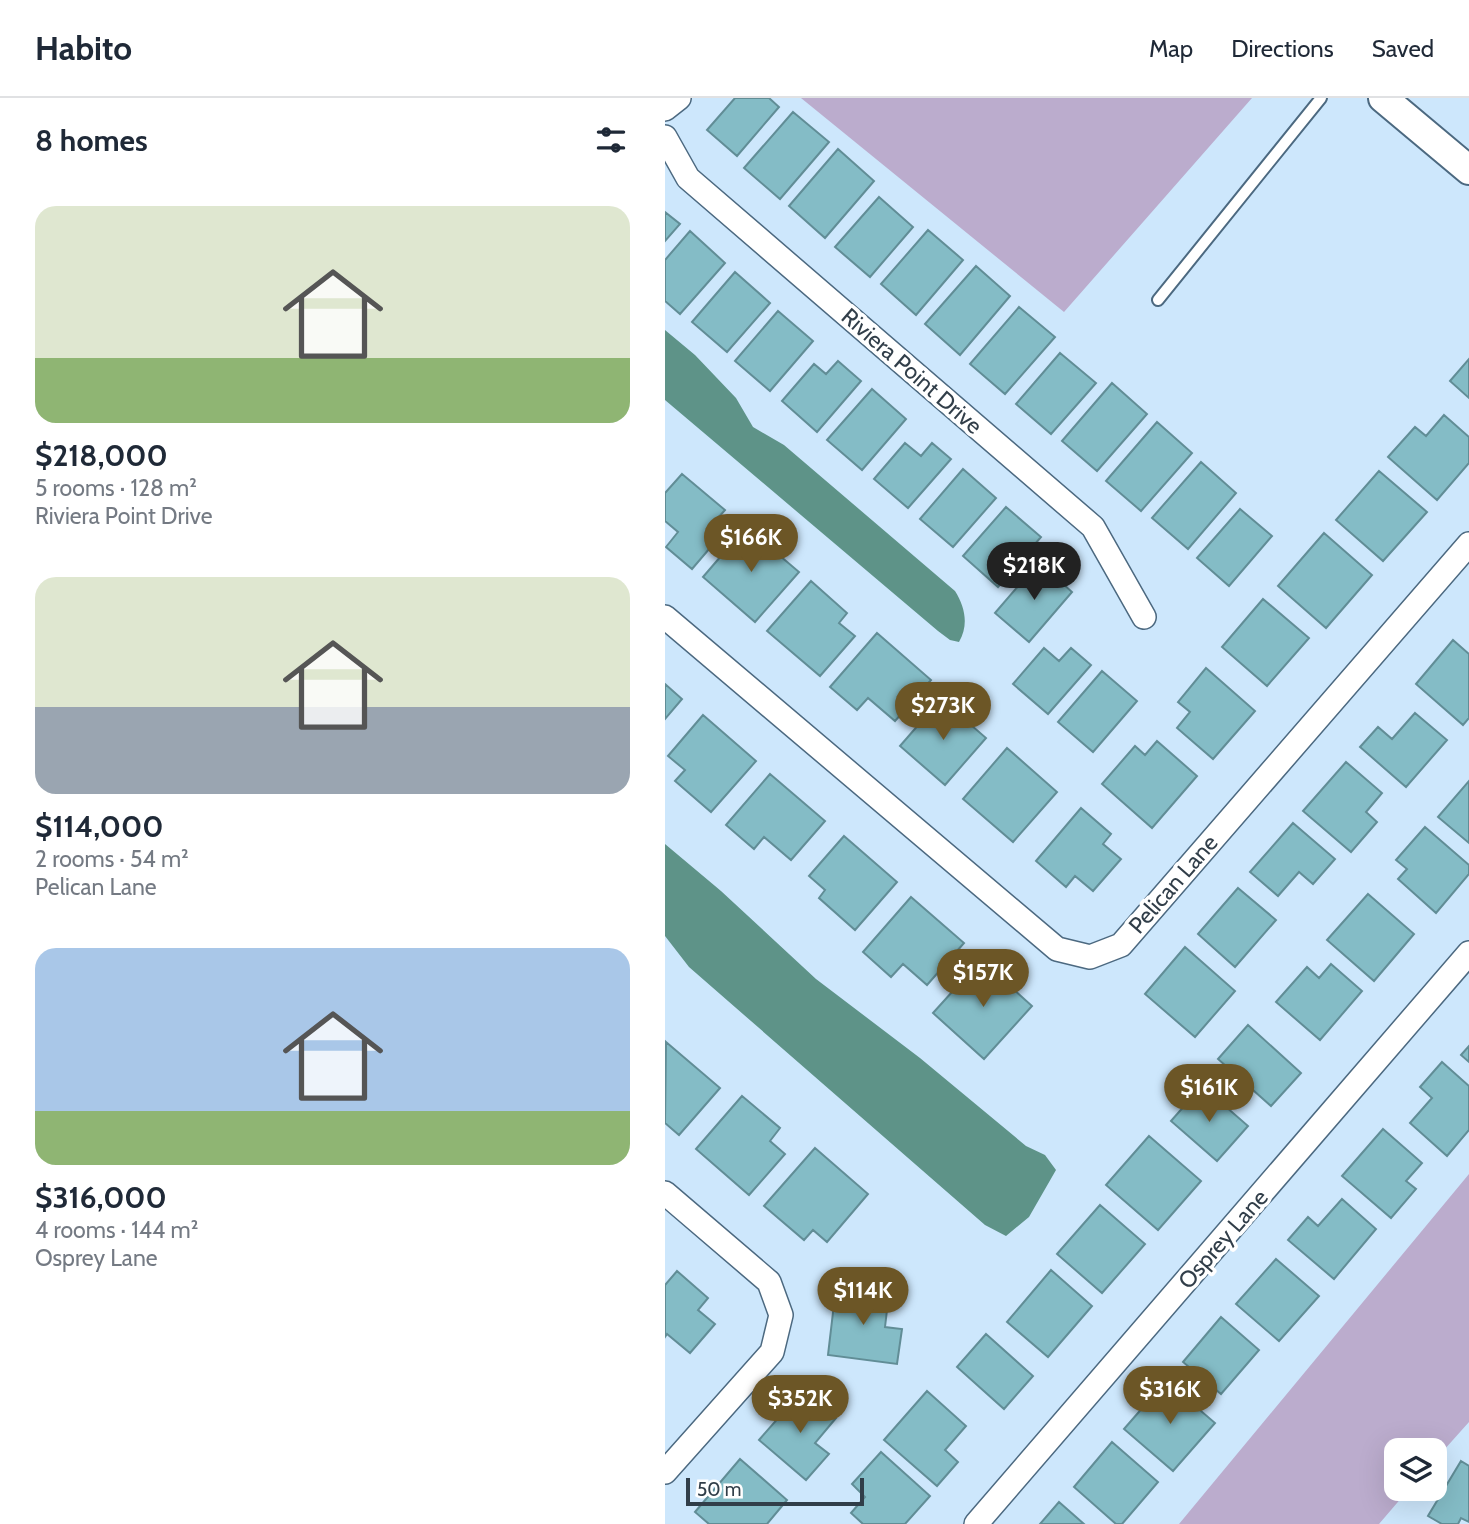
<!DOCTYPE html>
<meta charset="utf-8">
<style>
body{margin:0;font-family:Cabin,sans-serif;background:#f2f2f3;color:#1f2937;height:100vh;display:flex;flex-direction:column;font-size:26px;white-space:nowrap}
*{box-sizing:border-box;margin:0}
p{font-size:23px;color:#747a83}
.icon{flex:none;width:38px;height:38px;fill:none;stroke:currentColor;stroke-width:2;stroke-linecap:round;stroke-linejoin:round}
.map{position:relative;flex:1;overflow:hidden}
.drawer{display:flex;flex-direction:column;background:#fff;width:665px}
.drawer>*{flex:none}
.buttons{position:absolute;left:719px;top:1340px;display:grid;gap:14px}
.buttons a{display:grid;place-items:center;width:63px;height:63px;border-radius:14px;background:#fff;box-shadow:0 7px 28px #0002;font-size:35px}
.scale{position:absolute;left:21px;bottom:18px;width:178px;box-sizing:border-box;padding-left:7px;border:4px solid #313e49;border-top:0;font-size:19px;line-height:24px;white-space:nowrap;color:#313e49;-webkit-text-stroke:5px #fff;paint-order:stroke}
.price{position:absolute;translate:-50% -60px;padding:0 16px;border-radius:24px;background:#6c5626;color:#fff;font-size:23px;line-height:46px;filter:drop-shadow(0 2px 4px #0008)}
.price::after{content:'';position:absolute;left:50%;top:42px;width:21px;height:16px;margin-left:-10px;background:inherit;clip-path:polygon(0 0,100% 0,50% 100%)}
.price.current{background:#222;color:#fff}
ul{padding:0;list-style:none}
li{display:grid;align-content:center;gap:14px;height:371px;padding:0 35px}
li span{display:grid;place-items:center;height:217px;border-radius:21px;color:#555}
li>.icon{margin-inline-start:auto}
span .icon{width:126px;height:126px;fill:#fffc;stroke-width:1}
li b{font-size:30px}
h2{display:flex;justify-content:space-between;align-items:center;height:84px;padding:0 35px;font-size:30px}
header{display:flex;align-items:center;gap:42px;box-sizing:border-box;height:98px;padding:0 35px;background:#fff;border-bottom:2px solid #e0e1e3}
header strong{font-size:33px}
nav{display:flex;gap:38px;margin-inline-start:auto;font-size:24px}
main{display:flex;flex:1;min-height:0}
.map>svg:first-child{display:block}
</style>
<header>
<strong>Habito</strong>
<nav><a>Map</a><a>Directions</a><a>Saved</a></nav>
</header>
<main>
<section class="drawer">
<h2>8 homes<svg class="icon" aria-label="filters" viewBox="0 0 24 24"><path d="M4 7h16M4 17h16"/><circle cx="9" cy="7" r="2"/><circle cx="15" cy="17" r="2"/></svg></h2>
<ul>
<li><span style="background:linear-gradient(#dfe7d0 70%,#8fb573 0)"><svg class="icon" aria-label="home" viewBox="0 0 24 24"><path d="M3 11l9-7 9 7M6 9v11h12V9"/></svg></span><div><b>$218,000</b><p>5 rooms · 128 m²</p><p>Riviera Point Drive</p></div></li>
<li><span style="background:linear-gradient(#dfe7d0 60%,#9aa5b1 0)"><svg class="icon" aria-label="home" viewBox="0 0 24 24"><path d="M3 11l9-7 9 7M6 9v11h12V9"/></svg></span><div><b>$114,000</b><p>2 rooms · 54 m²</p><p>Pelican Lane</p></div></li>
<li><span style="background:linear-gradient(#a9c7e8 75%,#8fb573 0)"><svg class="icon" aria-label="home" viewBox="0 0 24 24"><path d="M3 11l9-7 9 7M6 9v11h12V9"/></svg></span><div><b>$316,000</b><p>4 rooms · 144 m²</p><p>Osprey Lane</p></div></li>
</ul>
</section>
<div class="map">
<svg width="804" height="1426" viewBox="0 0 804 1426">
<rect width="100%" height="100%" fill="#cde7fc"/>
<!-- green -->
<path fill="#bbaccd" d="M136 0H587L399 214Z
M804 1076V1324L770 1362V1353H732V1391H744L714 1426H514Z"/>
<!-- water -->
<path fill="#5e9388" d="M0 232 30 257 71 300 88 329 119 347 290 493C300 509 304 527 294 544L285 542 273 533 0 302Z
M0 746 56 793 151 881 255 960 361 1048 380 1057 391 1072 364 1119 341 1138 320 1127 24 869 0 838Z"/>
<!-- building -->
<path fill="#84bcc6" stroke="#618d96" stroke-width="2" d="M70 0H104L114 9 72 58 42 32Z
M128 14 164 44 115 101 79 70Z
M173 51 209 83 160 140 124 108Z
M214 99 248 129 205 179 170 149Z
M0 114 15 126 0 143Z
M263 132 298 162 251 217 216 186Z
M25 133 60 165 15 216 0 203V162Z
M311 168 345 198 295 257 260 226Z
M70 174 105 205 62 254 27 224Z
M354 209 390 239 340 296 305 266Z
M113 213 148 243 105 293 70 263Z
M395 255 431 285 386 336 351 306Z
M804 261V300L785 283Z
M173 263 196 283 152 334 117 303 149 266 161 276Z
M447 285 482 316 432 373 397 343Z
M207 291 241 321 197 372 162 342Z
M779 317 804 339V365L772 402 723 359 750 329 761 338Z
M492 324 527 355 476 413 441 383Z
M240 345 256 358 267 345 286 361 243 410 209 381Z
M536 364 571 395 523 451 487 420Z
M298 371 331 400 288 449 255 421Z
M714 373 762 414 718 463 671 422Z
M17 376 60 412 52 421 62 430 27 471 1 449 13 434 0 423V395Z
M341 409 376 439 333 489 298 458Z
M575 411 607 438 564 488 532 460Z
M81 429 134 474 90 524 38 479Z
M659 435 707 477 661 530 613 488Z
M374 464 407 494 364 544 330 515Z
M146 483 182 515 174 525 190 538 155 578 102 533Z
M598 501 644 540 602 588 557 549Z
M212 535 266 582 230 623 203 600 192 612 165 589Z
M788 542 804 556V620L798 627 751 586Z
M379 550 394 563 406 550 426 567 383 616 348 586Z
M541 570 590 613 548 661 512 630 525 614 513 604Z
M437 573 472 603 428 654 393 624Z
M0 586 17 601 0 621Z
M276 601 321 640 280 687 235 648Z
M750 615 782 642 741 689 695 649 713 629 727 641Z
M38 617 91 663 46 714 10 683 20 672 3 658Z
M492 643 532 678 487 730 437 686 470 648 480 657Z
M342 650 392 694 348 744 298 701Z
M681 664 717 695 701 714 712 724 686 754 638 713Z
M105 676 160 723 126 762 99 739 89 751 61 727Z
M804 683V745L773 719Z
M416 710 446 736 438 746 456 761 428 793 410 778 401 789 371 763Z
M628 725 670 761 648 786 634 774 613 798 585 774Z
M760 729 804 767V776L771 815 733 781 742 771 731 762Z
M179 738 232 784 190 832 154 800 160 792 144 778Z
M573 790 611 822 570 869 533 836Z
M703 796 749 836 709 883 662 842Z
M246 799 299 845 262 887 238 866 226 879 198 854Z
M520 849 570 893 530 939 480 896Z
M316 862 367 908 319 961 268 915Z
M666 866 697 893 655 942 611 904 642 869 654 880Z
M583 927 636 975 606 1008 553 961Z
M1 944 55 990 14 1037 0 1025Z
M804 948V964L796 957Z
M777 964 804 988V1032L782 1058 745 1025 767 1000 755 989Z
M537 988 583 1028 552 1063 506 1023Z
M77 998 115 1030 105 1043 120 1056 84 1097 31 1051Z
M718 1031 757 1065 741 1083 751 1091 726 1120 677 1078Z
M484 1038 536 1083 493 1132 441 1087Z
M150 1050 203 1096 162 1144 148 1132 139 1142 99 1108Z
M677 1101 711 1131 669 1181 623 1142 643 1119 653 1128Z
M435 1107 480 1146 437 1195 392 1156Z
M611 1161 654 1198 614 1243 571 1206Z
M386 1172 427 1208 383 1259 342 1224Z
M12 1173 43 1200 33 1212 50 1226 25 1255 2 1236 0 1239V1187Z
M171 1189 224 1195 220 1229 237 1231 232 1266 163 1257Z
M556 1219 594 1252 556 1296 518 1264Z
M321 1236 368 1278 339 1311 292 1269Z
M501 1283 550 1325 508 1373 459 1331Z
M138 1292 171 1320 150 1345 164 1356 141 1382 94 1342Z
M262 1293 301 1328 280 1352 293 1364 272 1388 219 1342Z
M447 1344 493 1384 457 1426H451L409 1389Z
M216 1354 265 1398 240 1426H198L186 1415 200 1399 187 1386Z
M75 1361 122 1402 102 1426H44L30 1414Z
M796 1363 804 1368V1424L796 1420 793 1426H777L763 1418Z
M394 1404 419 1426H375Z"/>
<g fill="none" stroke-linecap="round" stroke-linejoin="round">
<!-- service casing -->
<g stroke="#4c6980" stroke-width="14">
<path id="service" d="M493 202 656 0"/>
</g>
<!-- minor casing -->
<g stroke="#4c6980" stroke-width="26">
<path id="minor" d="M0 11 14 0
M0 39 23 80 428 429 479 519
M0 519 392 851 425 859 456 847 804 446
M0 1095 104 1184 116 1217 107 1254 0 1374
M311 1426 804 855"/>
</g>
<!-- tertiary casing -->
<g stroke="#4c6980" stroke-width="32">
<path id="tertiary" d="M718 0 804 72"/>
</g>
<!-- service -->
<use href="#service" stroke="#fff" stroke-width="10"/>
<!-- minor -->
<use href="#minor" stroke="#fff" stroke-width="23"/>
<!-- tertiary -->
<use href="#tertiary" stroke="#fff" stroke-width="28"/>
</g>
<g text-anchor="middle" stroke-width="7" stroke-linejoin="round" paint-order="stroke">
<!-- street labels -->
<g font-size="23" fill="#313e49" stroke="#fff">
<text transform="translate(247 273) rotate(41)" y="8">Riviera Point Drive</text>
<text transform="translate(508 786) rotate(-49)" y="8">Pelican Lane</text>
<text transform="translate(558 1141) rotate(-49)" y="8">Osprey Lane</text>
</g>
</g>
</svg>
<div class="buttons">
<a><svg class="icon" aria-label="layers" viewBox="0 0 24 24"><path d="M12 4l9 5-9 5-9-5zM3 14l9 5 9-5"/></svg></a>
</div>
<div class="scale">50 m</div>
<b class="price" style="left:86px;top:476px">$166K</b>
<b class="price current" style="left:369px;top:504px">$218K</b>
<b class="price" style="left:278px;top:644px">$273K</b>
<b class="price" style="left:318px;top:911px">$157K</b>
<b class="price" style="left:544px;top:1026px">$161K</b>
<b class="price" style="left:198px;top:1229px">$114K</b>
<b class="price" style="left:505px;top:1328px">$316K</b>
<b class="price" style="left:135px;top:1337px">$352K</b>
</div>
</main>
